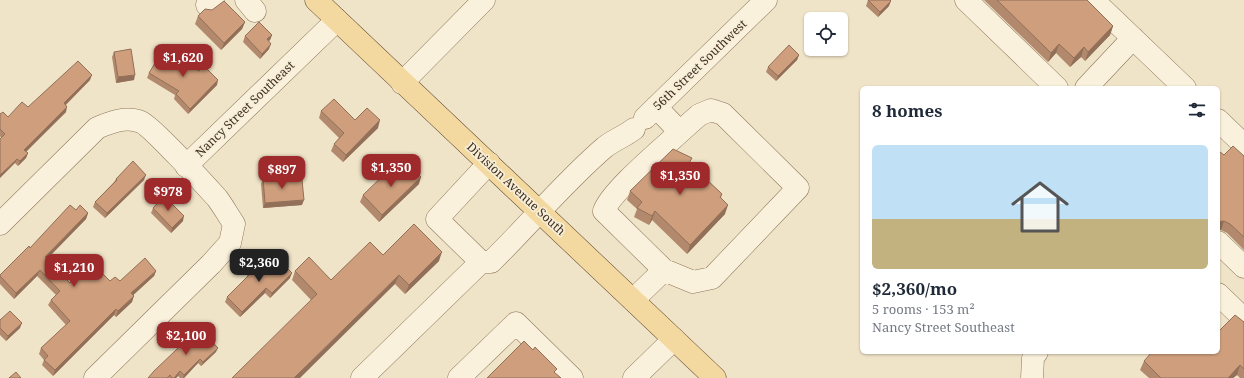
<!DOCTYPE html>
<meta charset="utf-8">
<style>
body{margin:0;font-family:"Noto Serif",serif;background:#f2f2f3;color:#1f2937;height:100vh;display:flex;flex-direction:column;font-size:15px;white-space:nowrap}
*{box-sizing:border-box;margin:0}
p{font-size:13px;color:#747a83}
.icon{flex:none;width:22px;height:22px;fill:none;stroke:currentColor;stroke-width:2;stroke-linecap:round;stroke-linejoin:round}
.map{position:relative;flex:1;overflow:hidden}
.drawer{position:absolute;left:860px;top:86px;width:360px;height:268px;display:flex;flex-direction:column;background:#fff;border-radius:6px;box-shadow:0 1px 3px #0004}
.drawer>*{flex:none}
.fabs{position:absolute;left:804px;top:12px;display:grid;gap:8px}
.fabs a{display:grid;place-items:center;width:44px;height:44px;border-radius:6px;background:#fff;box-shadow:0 1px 3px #0004;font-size:20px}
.price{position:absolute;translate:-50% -34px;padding:0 9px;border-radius:8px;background:#9e2a2b;color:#fff;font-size:13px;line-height:26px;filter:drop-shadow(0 1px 2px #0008)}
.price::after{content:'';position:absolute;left:50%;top:24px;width:12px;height:9px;margin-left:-6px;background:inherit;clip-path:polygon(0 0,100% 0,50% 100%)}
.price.active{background:#222;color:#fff}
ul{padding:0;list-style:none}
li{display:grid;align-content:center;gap:8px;height:212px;padding:0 12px}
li+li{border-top:1px solid #e0e1e3}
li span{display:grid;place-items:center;height:124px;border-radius:6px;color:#555}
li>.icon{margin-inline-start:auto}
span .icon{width:72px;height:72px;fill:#fffc;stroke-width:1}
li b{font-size:17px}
h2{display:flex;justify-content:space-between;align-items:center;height:48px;padding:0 12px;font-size:17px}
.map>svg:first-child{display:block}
</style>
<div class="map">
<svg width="1244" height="378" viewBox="0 0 1244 378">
<rect width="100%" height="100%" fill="#f0e4c8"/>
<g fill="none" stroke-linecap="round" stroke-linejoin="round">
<!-- minor casing -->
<g stroke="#8d765c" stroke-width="23">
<path id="minor" d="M246 0 255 11
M966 0 1057 88
M1093 0 1185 88
M207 5 213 0
M402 83 484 0
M1086 88 1133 38
M645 118 766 0
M1218 120 1244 145
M489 163 437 219 481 262H491C529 225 564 182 605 147 614 140 625 136 634 129
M186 166 337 20
M0 224 97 128C111 122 126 116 141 122 151 126 207 187 217 198 223 206 228 215 234 224L230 243 211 264 95 378
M1218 242 1244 267
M664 270 604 211C611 191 662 149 680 132
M1218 294 1244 319
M633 300 664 270 693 282 712 278 798 188 723 114 711 110 699 115 680 132 656 107
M362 378 481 262
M459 378 516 323 572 378
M634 378 674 339
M1032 378 1033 358 1037 352"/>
</g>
<!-- major casing -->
<g stroke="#5b4430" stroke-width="23">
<path id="major" d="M316 0 715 378"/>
</g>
<!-- minor -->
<use href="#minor" stroke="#faf1dc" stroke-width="22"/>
<!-- major -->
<use href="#major" stroke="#f3d9a0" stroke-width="22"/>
</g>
<!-- wall -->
<path fill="#b2896c" d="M868 0 889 6 878 17 866 6Z
M984 0H1067L1113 26 1110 35 1085 61 1081 57 1070 67 1056 53 1048 62Z
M212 10 245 22 242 29 221 50 195 24 198 16Z
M272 35 270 40 268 41 269 49 260 59 243 42 245 36Z
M114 52 134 80 116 83 112 57Z
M799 55 797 60 776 81 766 72 768 67Z
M149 73 217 85 188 114 174 99 175 95 147 78Z
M90 80 66 105V112L26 151 28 153 26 158 18 166 15 163 0 136V114L8 117 28 107Z
M321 111 355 120 378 128 343 162 331 151 334 144 339 138 319 118Z
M1218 154 1244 156V250L1227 233 1221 230H1218Z
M690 164 722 194 721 198 725 214 687 254 652 220 649 225 634 217 637 209 627 200 630 191Z
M400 174 419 184 379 222 360 202 363 195Z
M263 178 284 182 302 205 263 208 261 184Z
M116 179 144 180 105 218 93 207 95 202 114 182Z
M153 208 183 221 171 233 151 213Z
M76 210 88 213 86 219 47 259 70 283 95 274 110 281H120L156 271 154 276 133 295 132 302 116 317 114 315 53 376 42 365 44 360 39 354 41 348 66 325 48 305 51 300 56 295 37 276 14 299 0 284V275L30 248Z
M383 255 439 261 405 294 395 284 311 300 292 280 295 271 331 280Z
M277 268 290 278 270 298 265 293 240 317 225 302 227 297 248 276H247L249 271Z
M0 320 20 328 6 341 0 335Z
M1244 322V378H1240L1237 375 1233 378H1149L1140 370 1144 361Z
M216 352 201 366 198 363 184 378H180L178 376 176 378H148Z"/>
<!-- shaded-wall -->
<path fill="#916f58" d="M891 1 889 6 878 17 880 12Z
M245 22 242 29 221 50 224 43Z
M1113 26 1110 35 1085 61 1088 52Z
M272 35 270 40 265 45 267 39Z
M271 44 269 49 260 59 262 54Z
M1059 44 1056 53 1048 62 1051 53Z
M1084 47 1081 57 1070 67 1074 58Z
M799 55 797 60 776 81 778 76Z
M92 75 90 80 62 108 64 103Z
M135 75 134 80 116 83 118 77Z
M218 80 217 85 188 114 190 109Z
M67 107 66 112 23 155 24 150Z
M380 120 378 128 343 162 346 155Z
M28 153 26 158 18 166 20 161Z
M17 159 15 163 0 178V175Z
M146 175 144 180 105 218 107 213Z
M421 177 419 184 379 222 382 215Z
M304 200 302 205 263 208 265 203Z
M728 205 725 214 687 254 690 245Z
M655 211 652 220 649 225 652 216Z
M88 213 86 219 43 263 45 257Z
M184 216 183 221 171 233 172 228Z
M1224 221 1221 230H1218V222Z
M442 252 439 261 405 294 409 285Z
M40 270 37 276 14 299 16 293Z
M156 271 154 276 129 299 131 293Z
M292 273 290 278 270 298 272 293Z
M399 275 395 284 300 378H294Z
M266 288 265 293 240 317 242 312Z
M134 296 132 302 116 317 118 311Z
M116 309 114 315 53 376 55 370Z
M22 323 20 328 6 341 8 336Z
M218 348 216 352 201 366 203 362Z
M200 359 198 363 184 378H183L184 375Z
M1240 365 1237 375 1233 378H1228Z
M180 371 178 376 176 378H174Z"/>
<!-- building -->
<path fill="#cf9f7d" stroke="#916f58" d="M868 0H890L891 1 880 12Z
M997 0H1087L1113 26 1088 52 1084 47 1074 58 1059 44 1051 53Z
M224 1 245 22 224 43 198 16 205 9 212 10Z
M259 22 272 35 267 39 271 44 262 54 245 36Z
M789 45 799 55 778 76 768 67Z
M131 49 135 75 118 77 114 52Z
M163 50 199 71 204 66 218 80 190 109 176 94 179 91 149 73Z
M78 61 92 75 64 103 67 107 24 150 28 153 20 161 17 159 0 175V139L5 134 0 129V114L3 112 8 117 22 102 28 107Z
M334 99 355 120 367 108 380 120 346 155 334 144 344 133 321 111Z
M1233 146 1244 156V237L1230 224 1224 221 1218 222V154L1220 152 1224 155Z
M673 149 692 158 689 163 722 194 720 197 728 205 690 245 655 211 652 216 637 208 642 202 630 191Z
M133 161 146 175 107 213 95 202 117 180 116 179Z
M409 165 421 177 382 215 363 195 393 166 400 174Z
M283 177 284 182 302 180 304 200 265 203 263 178Z
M164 196 184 216 172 228 153 208Z
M70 205 76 210 80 205 88 213 45 257 70 283 87 266 95 274 99 270 110 281 115 277 120 281 145 258 156 271 131 293 134 296 118 311 116 309 55 370 44 360 48 356 41 348 70 321 51 300 60 291 40 270 16 293 0 276V275L29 246 30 248Z
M414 224 442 252 409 285 399 275 294 378H232L317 294 295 271 309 257 331 280 370 242 383 255Z
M264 256 277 268 282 263 292 273 272 293 266 288 242 312 227 297 251 273 249 271Z
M10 311 22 323 8 336 0 328V320Z
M1235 315 1244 322V369L1240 365 1228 378H1161L1144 361 1152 352H1218V328L1220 330Z
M199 328 218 348 203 362 200 359 184 375 180 371 174 378H172L170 375 167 378H148L154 371Z
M524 341 533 350 535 347 557 369 554 372 561 378H487Z
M16 372 21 378H9Z"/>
<g text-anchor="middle" stroke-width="3.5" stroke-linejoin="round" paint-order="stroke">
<!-- street labels -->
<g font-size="12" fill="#3d2e20" stroke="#f7eed8">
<text transform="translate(700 65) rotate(-44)" y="4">56th Street Southwest</text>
<text transform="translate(245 109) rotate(-44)" y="4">Nancy Street Southeast</text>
<text transform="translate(516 189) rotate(43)" y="4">Division Avenue South</text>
</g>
</g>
</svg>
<div class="fabs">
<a><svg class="icon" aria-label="locate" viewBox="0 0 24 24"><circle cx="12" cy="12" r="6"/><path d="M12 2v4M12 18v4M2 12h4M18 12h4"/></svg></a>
</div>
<b class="price" style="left:183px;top:78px">$1,620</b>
<b class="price" style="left:391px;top:188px">$1,350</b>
<b class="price" style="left:282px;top:190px">$897</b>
<b class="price" style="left:680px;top:196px">$1,350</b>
<b class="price" style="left:168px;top:212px">$978</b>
<b class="price active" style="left:259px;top:283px">$2,360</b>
<b class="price" style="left:74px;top:288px">$1,210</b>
<b class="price" style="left:186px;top:356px">$2,100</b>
<section class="drawer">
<h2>8 homes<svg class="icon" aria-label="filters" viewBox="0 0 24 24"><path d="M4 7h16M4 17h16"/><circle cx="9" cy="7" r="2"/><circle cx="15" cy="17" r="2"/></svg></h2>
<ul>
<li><span style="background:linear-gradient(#bfe0f5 60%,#c2b280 0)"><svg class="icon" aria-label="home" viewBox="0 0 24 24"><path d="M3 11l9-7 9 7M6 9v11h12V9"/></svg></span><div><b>$2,360/mo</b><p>5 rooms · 153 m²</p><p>Nancy Street Southeast</p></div></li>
</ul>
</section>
</div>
